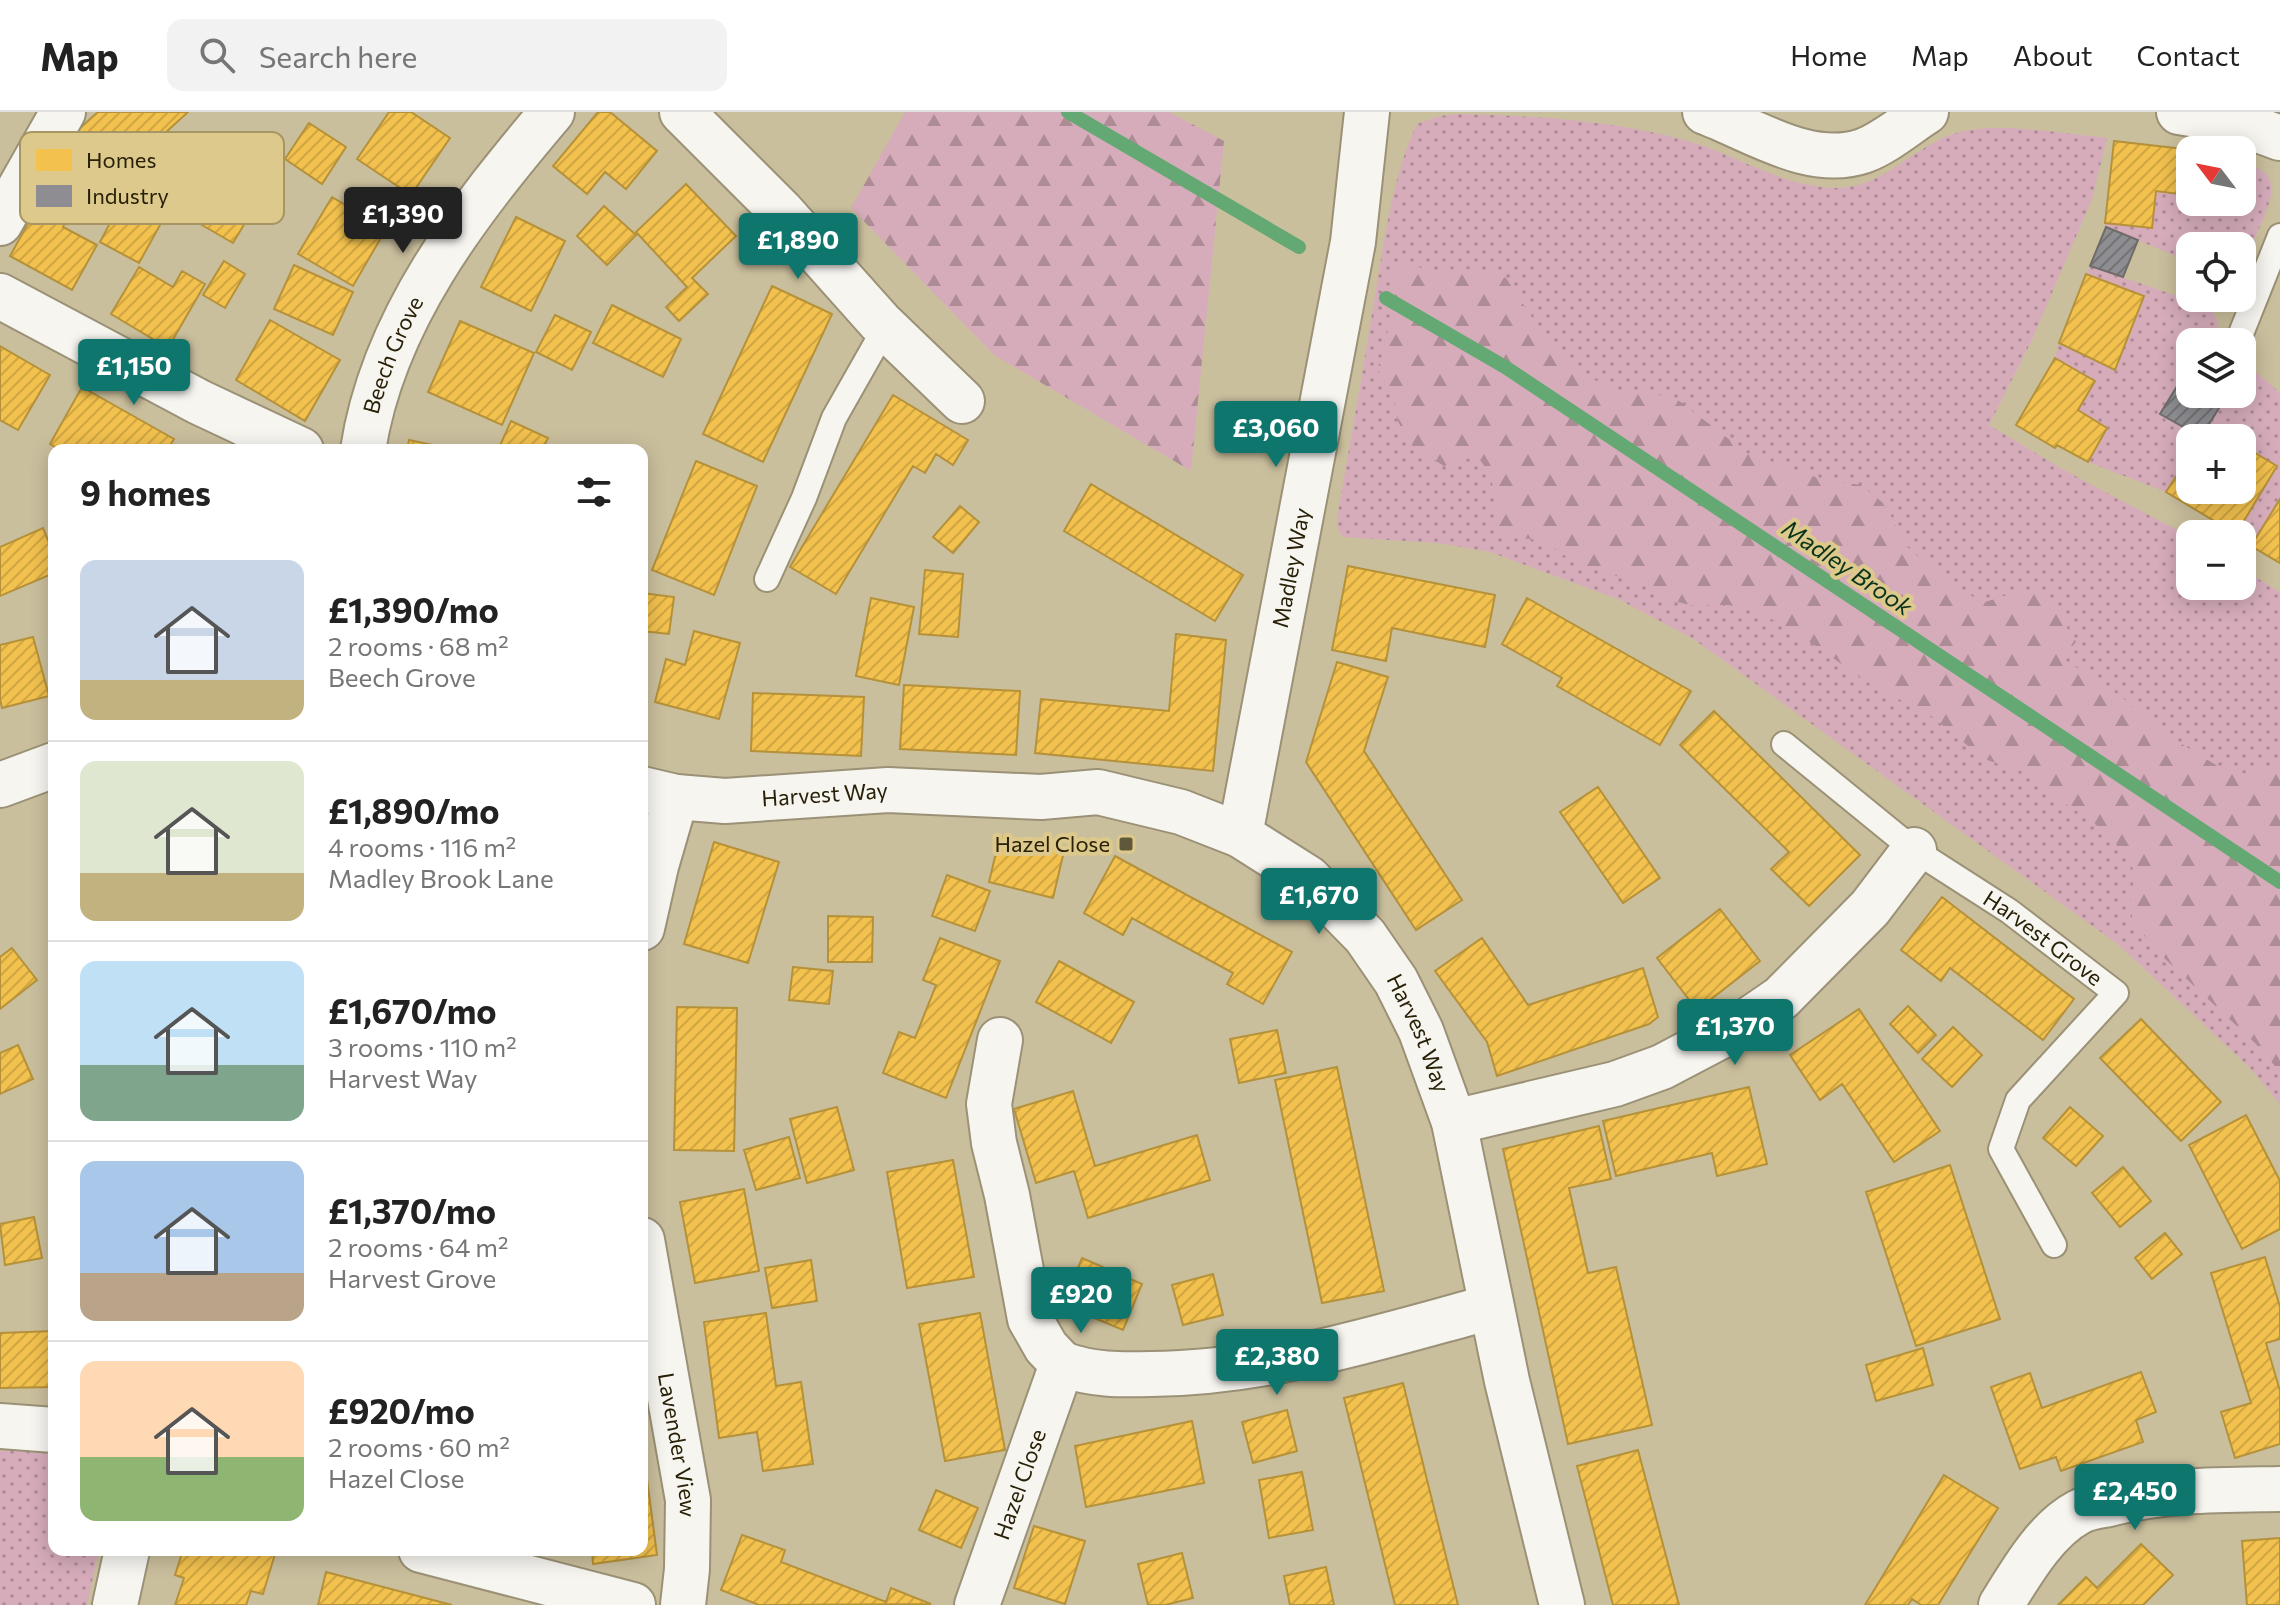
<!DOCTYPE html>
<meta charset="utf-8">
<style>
body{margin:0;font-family:Commissioner,sans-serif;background:#f2f2f2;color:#222;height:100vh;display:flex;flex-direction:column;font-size:30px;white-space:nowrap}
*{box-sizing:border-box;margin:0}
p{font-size:26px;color:#767676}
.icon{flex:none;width:44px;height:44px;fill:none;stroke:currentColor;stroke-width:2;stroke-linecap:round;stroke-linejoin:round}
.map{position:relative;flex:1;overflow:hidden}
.drawer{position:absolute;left:48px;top:332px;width:600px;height:1112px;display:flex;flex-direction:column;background:#fff;border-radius:16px;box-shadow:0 4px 20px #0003}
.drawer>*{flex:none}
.needle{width:52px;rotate:302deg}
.buttons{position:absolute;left:2176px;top:24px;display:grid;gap:16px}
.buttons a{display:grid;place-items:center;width:80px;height:80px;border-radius:16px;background:#fff;box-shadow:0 4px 20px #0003;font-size:40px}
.price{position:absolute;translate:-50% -68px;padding:0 18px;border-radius:8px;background:#0f766e;color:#fff;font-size:26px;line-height:52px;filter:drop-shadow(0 2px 4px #0008)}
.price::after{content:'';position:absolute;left:50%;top:48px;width:24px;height:18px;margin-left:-12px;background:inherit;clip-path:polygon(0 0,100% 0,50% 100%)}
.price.on{background:#222;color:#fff}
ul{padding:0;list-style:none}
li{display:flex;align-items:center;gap:24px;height:200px;padding:0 32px}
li+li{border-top:2px solid #e0e0e0}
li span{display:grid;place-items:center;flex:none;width:224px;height:160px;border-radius:16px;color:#555}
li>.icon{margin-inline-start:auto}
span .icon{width:96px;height:96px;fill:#fffc;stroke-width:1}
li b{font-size:34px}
h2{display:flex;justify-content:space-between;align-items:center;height:96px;padding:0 32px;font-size:34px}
header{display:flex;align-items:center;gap:48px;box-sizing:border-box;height:112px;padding:0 40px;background:#fff;border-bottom:2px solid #e0e0e0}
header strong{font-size:38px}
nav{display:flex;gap:44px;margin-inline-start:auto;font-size:28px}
.search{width:560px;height:72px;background:#f2f2f2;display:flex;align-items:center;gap:20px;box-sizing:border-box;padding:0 28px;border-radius:16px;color:#767676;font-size:30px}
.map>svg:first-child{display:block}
</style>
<header>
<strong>Map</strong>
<div class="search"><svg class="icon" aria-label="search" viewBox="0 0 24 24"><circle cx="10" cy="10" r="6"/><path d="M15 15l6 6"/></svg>Search here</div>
<nav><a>Home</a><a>Map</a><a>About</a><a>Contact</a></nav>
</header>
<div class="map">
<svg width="2280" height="1493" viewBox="0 0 2280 1493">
<defs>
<pattern id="grass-dots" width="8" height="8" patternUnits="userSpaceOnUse" patternTransform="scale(2)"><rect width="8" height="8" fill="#d6acbb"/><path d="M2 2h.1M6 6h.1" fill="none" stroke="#ae8c96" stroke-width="1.8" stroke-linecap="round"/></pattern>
<pattern id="forest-firs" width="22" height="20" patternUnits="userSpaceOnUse" patternTransform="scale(2)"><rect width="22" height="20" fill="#d6acbb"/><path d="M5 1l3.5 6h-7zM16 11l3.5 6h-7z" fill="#ae8c96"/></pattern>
<pattern id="homes-hatch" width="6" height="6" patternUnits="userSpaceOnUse" patternTransform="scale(2)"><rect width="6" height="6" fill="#f2c14e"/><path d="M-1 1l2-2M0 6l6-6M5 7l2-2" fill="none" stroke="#d0a643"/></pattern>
<pattern id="industry-hatch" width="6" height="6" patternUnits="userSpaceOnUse" patternTransform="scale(2)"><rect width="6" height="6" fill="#8d8d92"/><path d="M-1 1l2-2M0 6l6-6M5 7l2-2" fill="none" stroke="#737375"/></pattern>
</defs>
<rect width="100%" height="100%" fill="#cabf9d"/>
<!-- grass -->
<path fill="url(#grass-dots)" d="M1459 2C1535 4 1614 8 1688 29 1738 43 1783 76 1837 76 1883 76 1914 34 1956 21 1999 9 2063 22 2107 26L2092 87 2032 228 1989 313 2064 358 2190 425V474H2242V457L2280 480V992L2250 956 2119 833 1692 526 1618 487 1490 440 1439 431 1342 425 1338 417 1337 406C1350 332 1363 258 1375 183 1385 126 1392 65 1417 12L1439 4Z
M2242 50C2280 61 2275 79 2261 112 2255 125 2249 140 2242 152V134H2190V150L2106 115 2105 111 2152 116 2156 79 2187 82 2190 55V90H2242Z
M2090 154 2203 193 2211 198 2219 211 2208 230H2190V255L2160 302 2201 325 2228 282H2242L2243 262 2257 261 2280 281V387L2251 434 2242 427V422H2236L2277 355 2242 333V326H2190V343L2166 380 2088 350 2107 316 2078 298 2095 269 2055 246 2059 231 2115 258 2144 184 2086 162Z
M25 1338 54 1341V1438H99L87 1493H0V1339Z"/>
<!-- forest -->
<path fill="url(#forest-firs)" d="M905 0H1169L1224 29 1191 359 994 243 851 96Z
M1406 152 1430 158 1479 157 1506 166 1543 222 1571 256 1613 277 1674 285 1747 341 1821 367 1861 373 1882 390 1894 409 1904 432 1930 455 1982 491 2013 481 2037 478 2050 489 2076 530 2062 546 2123 586 2159 618 2216 653 2246 662 2271 655 2280 658V960L2255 931 2163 845 2133 811 2130 791 2135 762 2127 743 2094 711 2046 678 2024 660 1984 647 1924 598 1882 580 1788 515 1757 500 1729 493H1690L1666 487 1643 473 1583 453 1562 442 1545 429 1507 424 1497 412C1498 390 1494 367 1481 349L1465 346 1444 354 1408 331 1398 309 1394 286 1383 277 1378 255 1386 232 1395 159Z"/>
<!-- homes -->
<path fill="url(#homes-hatch)" stroke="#b59139" stroke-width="2" d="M98 0H188L131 52 137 59 117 77 70 25Z
M389 0H411L450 26 411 83 357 47Z
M598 0H610L657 39 626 77 605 60 587 82 553 54Z
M309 11 346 35 322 72 285 47Z
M2114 29 2192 38 2187 83 2156 79 2152 116 2105 111Z
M50 72 78 88 63 115 97 133 72 178 10 144Z
M686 72 736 124 692 166 708 182 679 209 666 195 687 175 636 120Z
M215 73 254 96 233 131 195 109Z
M332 85 386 117 353 174 298 142Z
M120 92 160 113 139 151 100 130Z
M604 94 636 123 607 153 577 124Z
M516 105 565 129 531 199 481 175Z
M224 149 245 162 225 196 203 183Z
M294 153 353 180 333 223 274 197Z
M139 155 173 175 182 159 205 172 168 236 111 202Z
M2086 162 2144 184 2115 258 2059 231Z
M772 174 832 202 763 350 703 322Z
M612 193 681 227 663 265 593 231Z
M555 203 591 220 572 258 536 240Z
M270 208 340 248 305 309 236 268Z
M460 209 534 241 502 313 428 280Z
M0 234 50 263 18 318 0 308Z
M2055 246 2095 269 2078 298 2107 316 2088 350 2057 333 2055 336 2016 313Z
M82 275 174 327 167 338H60L50 332Z
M893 283 968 328 953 353 936 342 925 361 913 354 836 482 790 455Z
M511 309 548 326 542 338H498Z
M409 328 456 338H407Z
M2242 333 2277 354 2236 422 2166 380 2190 343V378H2242Z
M696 349 757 374 714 483 652 458Z
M1091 372 1243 463 1215 509 1064 419Z
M2280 387V451L2251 434Z
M960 394 979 410 953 441 933 425Z
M43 416 54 443V461L0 484V435Z
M1348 454 1495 483 1485 535 1392 516 1386 549 1332 538Z
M925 458 963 462 958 525 919 522Z
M642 481 674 485 669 522 642 519Z
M871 486 914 495 899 573 856 564Z
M1527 486 1691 579 1660 633 1557 574 1562 566 1502 532Z
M694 519 740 531 719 607 655 590 666 547 685 553Z
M1176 522 1226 528 1213 659 1035 641 1041 587 1169 599Z
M33 525 49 584 2 596 0 587V533Z
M1337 550 1388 565 1364 639 1462 788 1416 818 1306 650Z
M904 573 1020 579 1016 643 900 637Z
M753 581 864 585 861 644 751 639Z
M1714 599 1860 743 1809 794 1771 757 1789 740 1680 633Z
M1598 675 1660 766 1623 791 1560 700Z
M1000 724 1064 739 1053 786 989 770Z
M714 730 779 750 748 851 684 832Z
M1115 744 1292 840 1263 892 1227 872 1233 861 1132 806 1123 823 1084 801Z
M947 763 990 779 975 819 932 804Z
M1942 785 2074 887 2043 928 1950 856 1941 869 1901 838Z
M1720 797 1760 849 1697 898 1657 846Z
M828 804 873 805 872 850H828Z
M940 826 1000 849 946 986 883 961 899 920 915 926 936 873 923 868Z
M1482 826 1528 893 1643 856 1658 905 1649 912 1497 964 1487 930 1435 859Z
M12 836 37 868 0 897V845Z
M1059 849 1134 890 1111 931 1036 890Z
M793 855 833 859 829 892 789 888Z
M1908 894 1936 923 1918 941 1890 912Z
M677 895 737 896 734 1039 674 1038Z
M1859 897 1940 1019 1894 1050 1842 972 1820 988 1790 943Z
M2141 907 2221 990 2181 1029 2100 946Z
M1953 915 1982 943 1952 975 1922 947Z
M1277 918 1286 961 1239 971 1230 927Z
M18 933 33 967 0 982V941Z
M1337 955 1384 1179 1322 1191 1275 968Z
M1749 975 1767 1052 1717 1064 1712 1041 1616 1064 1603 1009Z
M1073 979 1095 1054 1197 1023 1210 1068 1088 1106 1074 1059 1036 1071 1014 997Z
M837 995 854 1058 807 1071 790 1007Z
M2070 995 2103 1024 2076 1054 2043 1026Z
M2246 1003 2280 1069V1117L2242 1137 2189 1033Z
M1599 1014 1611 1067 1569 1076 1588 1161 1616 1155 1652 1313 1568 1332 1503 1037Z
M789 1025 800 1066 756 1078 744 1038Z
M953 1048 974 1165 907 1176 887 1060Z
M1950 1053 2000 1207 1916 1234 1866 1080Z
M2123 1055 2151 1089 2120 1115 2092 1081Z
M744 1077 759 1159 695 1171 680 1090Z
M34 1105 42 1146 5 1153 0 1112Z
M2165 1121 2182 1142 2152 1167 2135 1146Z
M2265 1145 2280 1195V1227L2266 1231 2280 1279V1332L2235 1346 2221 1300 2251 1291 2211 1161Z
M1082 1146 1142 1172 1123 1218 1063 1193Z
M811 1148 817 1189 772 1196 765 1156Z
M1213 1162 1223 1203 1183 1213 1172 1173Z
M766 1201 776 1274 801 1270 813 1352 763 1359 757 1320 719 1326 704 1210Z
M980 1201 1005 1338 945 1349 919 1212Z
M54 1219V1275L0 1276V1221Z
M1923 1236 1933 1273 1876 1289 1866 1253Z
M2141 1260 2156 1300 2136 1308 2143 1330 2061 1359 2056 1345 2020 1357 1991 1275 2030 1261 2042 1296Z
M1403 1271 1458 1493H1395L1344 1286Z
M1287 1298 1297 1339 1253 1351 1242 1310Z
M1192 1309 1204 1371 1086 1395 1075 1334Z
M643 1337 657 1443 593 1452 592 1438H642Z
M1638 1338 1679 1493H1613L1577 1354Z
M1302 1360 1313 1418 1269 1426 1259 1368Z
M1944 1363 1998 1396 1938 1493H1921L1912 1487 1908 1493H1865Z
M936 1378 978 1396 961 1436 919 1418Z
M1034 1414 1085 1429 1065 1492 1014 1476Z
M742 1423 785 1438 781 1450 886 1490 891 1476 931 1492 759 1493 721 1478Z
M2280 1426V1493H2247L2242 1429Z
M2141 1432 2173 1463 2143 1493H2058L2086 1465 2097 1476Z
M183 1438H262L275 1442 263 1482 251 1479 246 1493H175L184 1466 175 1463Z
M1182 1441 1193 1486 1165 1493H1148L1138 1452Z
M1326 1455 1334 1493H1290L1284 1464Z
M326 1460 452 1493H318Z"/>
<!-- industry -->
<path fill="url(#industry-hatch)" stroke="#6f6c68" stroke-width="2" d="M2106 115 2138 128 2123 165 2090 154Z
M2184 263 2190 267V282H2214L2224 288 2201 325 2160 302Z"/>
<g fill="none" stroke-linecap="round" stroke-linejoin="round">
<!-- stream -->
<path stroke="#64a973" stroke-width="14" d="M1068 0 1299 135
M1386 186 1505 255 2280 770"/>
<!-- lane casing -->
<g stroke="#9a9176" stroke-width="28">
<g id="lane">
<path d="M2242 219 2280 124"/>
<path d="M767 467 804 386 834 306 885 216"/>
<path id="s1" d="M1784 632 1914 738 2009 799 2116 881 2018 988 2001 1037 2054 1133"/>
</g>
</g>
<!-- street casing -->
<g stroke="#9a9176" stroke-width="48">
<g id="street">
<path d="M682 0 781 99 880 210 962 289"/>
<path d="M1705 0C1753 18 1810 57 1863 39 1885 31 1907 12 1926 0"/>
<path d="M2179 0 2234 9 2280 26"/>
<path d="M0 111 63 0"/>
<path d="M0 184 199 290 301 338"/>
<path id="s2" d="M363 338C383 207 469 98 552 0"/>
<path d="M0 673 54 653"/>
<path id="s3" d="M642 677 676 685 725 689 888 678 1041 685 1098 680 1181 700 1240 723 1308 766 1365 824 1396 869 1421 919 1454 1010 1507 1269 1562 1493"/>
<path id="s4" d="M1240 723 1353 130 1367 0"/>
<path d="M642 816 656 754 676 685"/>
<path d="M1454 1010 1615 972 1662 955 1740 914 1781 886 1870 796 1914 738"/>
<path id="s5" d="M642 1128 688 1388 687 1457 683 1493"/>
<path d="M1062 1252C1092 1263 1120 1263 1151 1262 1268 1261 1379 1225 1491 1195"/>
<path d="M0 1314 54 1318"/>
<path d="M421 1438 633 1493"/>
<path d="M115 1493 127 1438"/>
<path id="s6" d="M977 1493 1062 1252 1046 1235 1030 1207 1007 1083 994 1031 989 992 1000 928"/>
<path d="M2001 1493C2021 1461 2045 1418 2079 1400 2088 1395 2100 1394 2109 1392 2166 1377 2222 1378 2280 1377"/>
</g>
</g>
<!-- lane -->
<use href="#lane" stroke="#f7f5f0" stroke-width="24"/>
<!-- street -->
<use href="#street" stroke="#f7f5f0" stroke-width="44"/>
</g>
<!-- markers -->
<rect fill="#61583c" stroke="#dcc98b" stroke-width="3" x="1118" y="724" width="16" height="16" rx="4"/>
<g text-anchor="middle" stroke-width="8" stroke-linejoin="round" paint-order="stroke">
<!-- street labels -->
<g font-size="22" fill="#282007" stroke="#dcc98b">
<text dy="8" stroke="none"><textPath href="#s2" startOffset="100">Beech Grove</textPath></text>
<text dy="8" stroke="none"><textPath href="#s4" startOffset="272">Madley Way</textPath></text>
<text dy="8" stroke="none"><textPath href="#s3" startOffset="184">Harvest Way</textPath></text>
<text dy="8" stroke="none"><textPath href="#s1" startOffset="324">Harvest Grove</textPath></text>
<text dy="8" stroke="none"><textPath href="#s3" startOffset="880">Harvest Way</textPath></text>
<text dy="8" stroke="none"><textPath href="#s5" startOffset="208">Lavender View</textPath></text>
<text dy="8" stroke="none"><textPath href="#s6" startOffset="128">Hazel Close</textPath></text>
</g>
<!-- poi labels -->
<g font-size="22" fill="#282007" stroke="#dcc98b" text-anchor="end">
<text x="1110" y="740">Hazel Close</text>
</g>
<!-- water labels -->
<g font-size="24" font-style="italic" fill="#08331a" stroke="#dcc98b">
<text transform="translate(1847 456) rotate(34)" y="8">Madley Brook</text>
</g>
</g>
<!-- legend -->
<rect x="20" y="20" width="264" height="92" rx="12" fill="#dcc98b" stroke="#a69663" stroke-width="2"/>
<rect x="36" y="37" width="36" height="22" fill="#f2c14e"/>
<rect x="36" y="73" width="36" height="22" fill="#8d8d92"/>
<g font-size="22" fill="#282007">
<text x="86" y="56">Homes</text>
<text x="86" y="92">Industry</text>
</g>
</svg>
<div class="buttons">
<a><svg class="needle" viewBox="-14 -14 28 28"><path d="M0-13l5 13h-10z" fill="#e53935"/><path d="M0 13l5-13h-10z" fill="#767676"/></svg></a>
<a><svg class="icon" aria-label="locate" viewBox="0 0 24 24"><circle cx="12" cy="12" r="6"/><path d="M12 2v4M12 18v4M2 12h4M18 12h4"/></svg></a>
<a><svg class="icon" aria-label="layers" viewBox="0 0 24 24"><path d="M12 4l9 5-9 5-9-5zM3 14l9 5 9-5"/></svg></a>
<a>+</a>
<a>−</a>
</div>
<b class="price on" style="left:403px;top:143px">£1,390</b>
<b class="price" style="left:798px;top:169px">£1,890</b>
<b class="price" style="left:134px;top:295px">£1,150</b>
<b class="price" style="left:1276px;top:357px">£3,060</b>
<b class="price" style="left:1319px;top:824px">£1,670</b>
<b class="price" style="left:1735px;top:955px">£1,370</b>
<b class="price" style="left:1081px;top:1223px">£920</b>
<b class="price" style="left:1277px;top:1285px">£2,380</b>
<b class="price" style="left:2135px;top:1420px">£2,450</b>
<section class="drawer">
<h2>9 homes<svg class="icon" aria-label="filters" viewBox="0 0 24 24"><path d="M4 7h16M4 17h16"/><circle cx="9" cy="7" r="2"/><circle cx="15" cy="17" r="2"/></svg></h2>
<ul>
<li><span style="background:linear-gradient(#c9d6e8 75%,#c2b280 0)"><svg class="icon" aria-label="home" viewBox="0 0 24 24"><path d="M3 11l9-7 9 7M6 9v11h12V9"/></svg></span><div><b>£1,390/mo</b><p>2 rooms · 68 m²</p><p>Beech Grove</p></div></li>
<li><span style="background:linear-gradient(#dfe7d0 70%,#c2b280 0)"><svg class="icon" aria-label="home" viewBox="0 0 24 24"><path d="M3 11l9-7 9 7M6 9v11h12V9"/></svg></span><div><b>£1,890/mo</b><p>4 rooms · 116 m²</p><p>Madley Brook Lane</p></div></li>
<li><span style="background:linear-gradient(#bfe0f5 65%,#7fa58c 0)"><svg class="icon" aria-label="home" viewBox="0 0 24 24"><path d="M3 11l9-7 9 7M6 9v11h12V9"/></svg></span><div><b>£1,670/mo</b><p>3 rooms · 110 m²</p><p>Harvest Way</p></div></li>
<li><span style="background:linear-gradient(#a9c7e8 70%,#b9a48a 0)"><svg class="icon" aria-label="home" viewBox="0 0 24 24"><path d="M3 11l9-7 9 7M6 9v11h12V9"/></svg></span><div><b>£1,370/mo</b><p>2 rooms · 64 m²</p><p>Harvest Grove</p></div></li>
<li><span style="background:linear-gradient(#ffd9b3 60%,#8fb573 0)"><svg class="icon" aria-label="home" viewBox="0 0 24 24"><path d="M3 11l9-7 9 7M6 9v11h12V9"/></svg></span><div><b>£920/mo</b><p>2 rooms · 60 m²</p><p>Hazel Close</p></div></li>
</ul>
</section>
</div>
